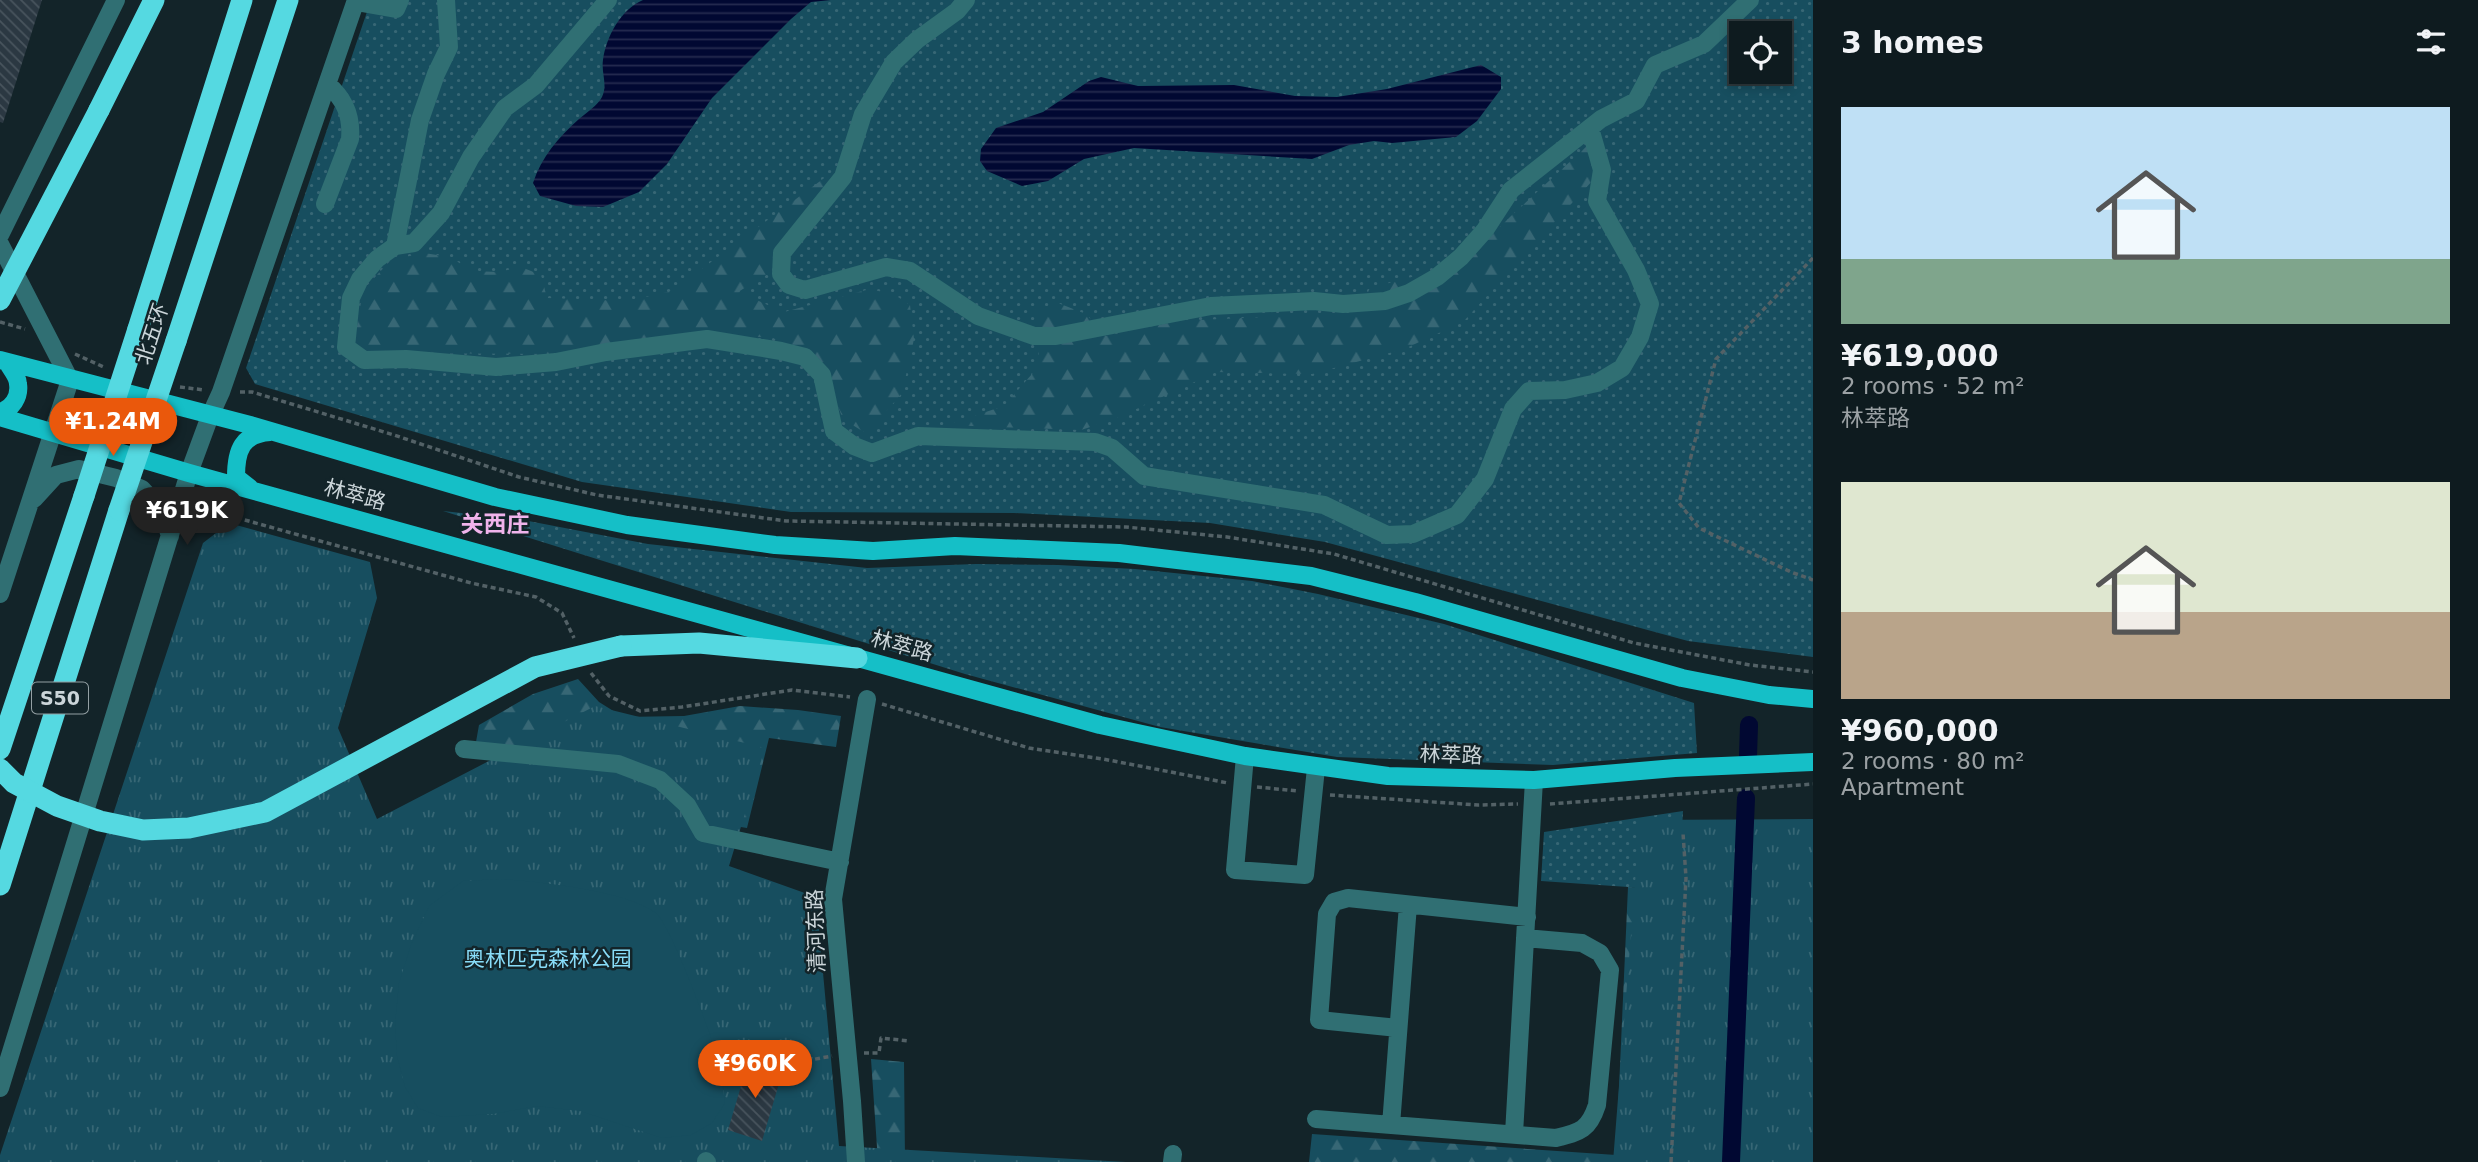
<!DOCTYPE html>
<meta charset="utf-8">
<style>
body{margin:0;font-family:"DejaVu Sans","Noto Sans SC",sans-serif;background:#172428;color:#f1f3f6;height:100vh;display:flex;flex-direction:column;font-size:26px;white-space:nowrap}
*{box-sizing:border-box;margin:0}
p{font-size:23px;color:#9ba1a4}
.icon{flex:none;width:38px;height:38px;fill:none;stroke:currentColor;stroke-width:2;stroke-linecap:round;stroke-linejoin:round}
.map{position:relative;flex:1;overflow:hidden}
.drawer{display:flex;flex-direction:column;background:#0e1b1f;width:665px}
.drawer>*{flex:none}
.tools{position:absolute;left:1729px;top:21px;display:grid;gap:14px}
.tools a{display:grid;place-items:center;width:63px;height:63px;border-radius:0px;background:#0e1b1f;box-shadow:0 4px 10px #0003,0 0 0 2px #2e393d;font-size:35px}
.price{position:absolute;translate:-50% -60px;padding:0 16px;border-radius:24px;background:#ea580c;color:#fff;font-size:23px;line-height:46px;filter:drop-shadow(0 2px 4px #0008)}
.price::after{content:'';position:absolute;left:50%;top:42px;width:21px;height:16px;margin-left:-10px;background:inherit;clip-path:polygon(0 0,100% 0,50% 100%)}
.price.current{background:#222;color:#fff}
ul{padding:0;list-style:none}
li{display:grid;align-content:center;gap:14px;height:371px;padding:0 28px}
li span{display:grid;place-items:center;height:217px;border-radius:0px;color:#555}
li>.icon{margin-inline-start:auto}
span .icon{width:126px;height:126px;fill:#fffc;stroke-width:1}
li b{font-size:30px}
h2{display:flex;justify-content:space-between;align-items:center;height:84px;padding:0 28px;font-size:30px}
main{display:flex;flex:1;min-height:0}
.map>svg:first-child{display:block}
</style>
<main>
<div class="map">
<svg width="1813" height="1162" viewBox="0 0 1813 1162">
<defs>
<pattern id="grass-dots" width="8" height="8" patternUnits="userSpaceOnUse" patternTransform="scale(1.75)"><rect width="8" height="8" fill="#174e5f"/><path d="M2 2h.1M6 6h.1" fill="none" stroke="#376775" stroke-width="1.8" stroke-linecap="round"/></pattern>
<pattern id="forest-firs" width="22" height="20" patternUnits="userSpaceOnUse" patternTransform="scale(1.75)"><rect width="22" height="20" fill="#174e5f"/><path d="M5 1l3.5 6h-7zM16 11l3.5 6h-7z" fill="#376775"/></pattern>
<pattern id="park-tufts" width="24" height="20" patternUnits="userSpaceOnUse" patternTransform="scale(1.75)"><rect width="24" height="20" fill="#174e5f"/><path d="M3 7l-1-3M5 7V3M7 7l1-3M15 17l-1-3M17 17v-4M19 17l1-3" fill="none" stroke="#376775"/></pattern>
<pattern id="water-rules" width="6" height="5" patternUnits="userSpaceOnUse" patternTransform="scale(1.75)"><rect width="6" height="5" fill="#010832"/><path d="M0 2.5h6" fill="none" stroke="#252b4f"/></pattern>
<pattern id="building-back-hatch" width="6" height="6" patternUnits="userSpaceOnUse" patternTransform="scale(1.75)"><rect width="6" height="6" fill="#2b3842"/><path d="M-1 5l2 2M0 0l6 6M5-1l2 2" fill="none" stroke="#48545d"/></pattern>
</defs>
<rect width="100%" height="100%" fill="#132429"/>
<!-- grass -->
<path fill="url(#grass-dots)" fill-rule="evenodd" d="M371 0H1813V657L1688 641 1325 542 1210 523 1014 513 791 512 582 482 255 384 246 368ZM1741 33H1780V72H1741Z
M443 511 518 519 648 544 867 568 976 564 1058 565 1135 569 1252 581 1318 594 1444 624 1694 703 1697 753 1553 765 1337 757 1160 727 965 674Z
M1683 811 1679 888 1628 887 1541 881 1544 832Z"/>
<!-- forest -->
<path fill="url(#forest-firs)" d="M1587 146 1594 179 1463 322 1404 349 1312 374 1216 372 1115 419 1081 430 946 425 1004 406 1032 374 1039 360 1035 310 1058 303 1086 314 1106 336 1177 321 1358 313 1370 288 1423 274 1454 273 1511 216Z
M831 173 828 189 782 237 766 275 738 292 784 312 870 289 895 295 910 305 914 339 902 393 867 434 843 419 819 359 771 337 660 336 555 354 366 353 354 344 363 290 391 260 424 253 450 257 472 271 498 272 521 267 541 275 547 298 628 301 672 291Z
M578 679 599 702 623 717 684 716 740 706 798 710 841 716 836 747 769 738 747 828 710 822 476 742 479 725 533 694Z
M1628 887 1679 888 1666 1162H1309L1312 1134 1616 1155Z
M871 1059 904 1062 905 1162H878Z"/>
<!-- park -->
<path fill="url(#park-tufts)" d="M229 523 370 562 377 598 338 728 377 819 595 706 765 748 729 866 816 897 839 1146 1126 1162H0V1155L203 543Z
M1813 819V1162H1613L1640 820Z"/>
<!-- pitch -->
<path fill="#174e5f" d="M500 879C541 882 623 890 656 913 670 923 715 1044 720 1066 723 1078 723 1091 725 1103L712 1123 691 1135 662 1138 580 1111 537 1106 493 1114 442 1117 418 1108 405 1087 397 1056 395 1024 399 983 411 945 429 906 463 881Z"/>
<!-- water -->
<path fill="url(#water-rules)" d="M643 0H831L811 2 791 19 712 98 667 164 639 192 603 207 576 206 540 196 533 183C542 156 558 138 579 119 586 113 598 105 602 97 608 84 601 73 603 60 606 37 621 9 643 0Z
M1481 65 1501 77V89L1477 121 1456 137 1392 143 1374 141 1349 145 1312 159 1134 148 1084 159 1048 181 1022 186 987 171 980 161 981 149 996 128 1043 112 1089 81 1101 77 1138 86 1234 85 1295 96 1337 97 1387 89Z"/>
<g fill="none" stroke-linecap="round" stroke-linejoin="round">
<!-- canal -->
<path stroke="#010832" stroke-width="18" d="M1748 756 1749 725
M1731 1162 1746 798"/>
</g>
<!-- building -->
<path fill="url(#building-back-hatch)" d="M0 0H42L3 123 0 122Z
M749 1059 783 1070 762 1141 728 1130Z"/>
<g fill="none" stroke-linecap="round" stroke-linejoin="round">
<!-- path -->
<path stroke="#536166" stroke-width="3.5" stroke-dasharray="5 3.5" stroke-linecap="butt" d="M1813 258 1716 359 1679 503 1699 528 1791 572 1813 580
M0 322 25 329
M75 354 106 368
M180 387 204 390
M240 392H252L394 435 519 477 597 495 786 521 1126 527 1227 537 1334 554 1634 643 1750 665 1813 672
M211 497 227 515 471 583 536 597 562 613 574 638
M591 673 609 696 640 711 682 707 792 690 850 697
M882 704 1029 748 1103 759 1228 783
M1257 787 1298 791
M1330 795 1478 805 1518 804
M1550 804 1813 784
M864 1053H879L881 1038 910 1041
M783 1070 805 1061 832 1056
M1671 1162 1686 878 1683 833"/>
<!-- minor -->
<path stroke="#306f73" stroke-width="18" d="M608 0 536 85 505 108 471 157 441 213 414 243 395 246 377 259 360 279 351 298 346 347 364 360 406 359 496 367 556 362 606 352 707 339 781 351 805 357 822 375 834 431 854 446 872 453 918 436 1095 442 1112 448 1144 476 1324 505 1387 535 1413 534 1457 515 1485 479 1513 409 1529 391 1565 390 1597 383 1622 368 1640 337 1650 304 1636 270 1597 201 1602 170 1590 128
M966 0 957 11 917 40 894 62 863 114 843 177 782 253 781 274 789 285 805 290 886 267 910 271 978 316 1034 336H1056L1211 306 1314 301 1343 304 1385 301 1409 293 1437 277 1461 257 1485 230 1511 190 1601 119 1636 101 1655 65 1704 44 1750 0
M356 2 396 9 400 0
M325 204 350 139C352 116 345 99 327 84
M0 235 116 0
M0 244 70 380 0 594
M395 246 420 120 436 74 449 47 446 0
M34 499 56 475 79 469 116 478 142 489 155 503 164 517 170 536
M464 749 618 764 660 780 687 805 703 833 840 862
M1245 756 1235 870 1305 875 1316 768
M1398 1028 1319 1020 1327 914 1334 902 1348 898 1527 917
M0 1088 189 473 210 416 221 392 356 0
M1316 1119 1556 1138C1580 1132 1589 1130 1597 1105L1610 970 1600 953 1582 943 1525 938
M1391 1125 1408 905
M1514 1134 1534 780
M706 1161 707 1162
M856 1162 852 1101 833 899 867 699
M1172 1162 1173 1154"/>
<!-- major -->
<path stroke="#15bfc7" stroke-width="18" d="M0 360 250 425 495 497 627 525 775 545 873 551 955 546 1119 553 1311 576 1415 602 1682 678 1769 695 1813 699
M0 412C12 409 20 397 18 384 18 377 11 369 7 362
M0 417 189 473 1100 725 1245 756 1388 776 1534 780 1675 768 1813 762
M250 488 236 477C236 450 242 434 270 432"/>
<!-- highway -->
<path stroke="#55d9e1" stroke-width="21" d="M99 110 154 0
M138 329 242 0
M176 341 288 0
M621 646 699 643 857 658
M0 749 84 496
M0 885 119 510"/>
<!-- highway-bridge -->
<path stroke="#55d9e1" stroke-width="21" d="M0 300 99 110
M84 496 138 329
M119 510 176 341
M0 769 14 783 57 806 100 821 143 830 189 828 265 812 535 667 621 646"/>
</g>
<g text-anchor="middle" stroke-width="5" stroke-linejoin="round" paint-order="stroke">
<!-- shield labels -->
<rect fill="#132429" stroke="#94a0a4" stroke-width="2" x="32" y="682.5" width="56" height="31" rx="5"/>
<g font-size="19" font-weight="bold" fill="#cbd5d9">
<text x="60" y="705">S50</text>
</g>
<!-- street labels -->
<g font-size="21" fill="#cbd5d9" stroke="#132429">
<text transform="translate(152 334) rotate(-72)" y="7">北五环</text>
<text transform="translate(355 495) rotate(15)" y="7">林萃路</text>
<text transform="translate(902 646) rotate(15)" y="7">林萃路</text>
<text transform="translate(1451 755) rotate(2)" y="7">林萃路</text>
<text transform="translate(816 931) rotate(-92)" y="7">清河东路</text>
</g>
<!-- park labels -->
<g font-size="21" fill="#88dcf8" stroke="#132429">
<text x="548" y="966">奥林匹克森林公园</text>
</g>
<!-- neighbourhood labels -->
<g font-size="23" font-weight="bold" fill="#f0b3eb" stroke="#132429">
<text x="495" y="532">关西庄</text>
</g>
</g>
</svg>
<div class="tools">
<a><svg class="icon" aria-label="locate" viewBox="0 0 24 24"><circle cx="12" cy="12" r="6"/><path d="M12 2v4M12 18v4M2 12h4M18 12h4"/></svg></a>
</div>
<b class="price" style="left:113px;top:458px">¥1.24M</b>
<b class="price current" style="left:187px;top:547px">¥619K</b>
<b class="price" style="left:755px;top:1100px">¥960K</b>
</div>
<section class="drawer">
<h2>3 homes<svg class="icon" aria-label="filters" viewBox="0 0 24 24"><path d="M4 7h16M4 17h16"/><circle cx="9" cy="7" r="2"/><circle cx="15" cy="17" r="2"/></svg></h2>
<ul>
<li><span style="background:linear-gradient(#bfe0f5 70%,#7fa58c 0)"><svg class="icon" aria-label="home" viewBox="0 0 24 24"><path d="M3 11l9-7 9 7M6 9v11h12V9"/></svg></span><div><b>¥619,000</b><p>2 rooms · 52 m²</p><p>林萃路</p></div></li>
<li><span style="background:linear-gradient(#dfe7d0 60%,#b9a48a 0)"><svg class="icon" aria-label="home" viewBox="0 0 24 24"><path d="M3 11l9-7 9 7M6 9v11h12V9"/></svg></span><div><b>¥960,000</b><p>2 rooms · 80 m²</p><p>Apartment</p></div></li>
</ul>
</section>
</main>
